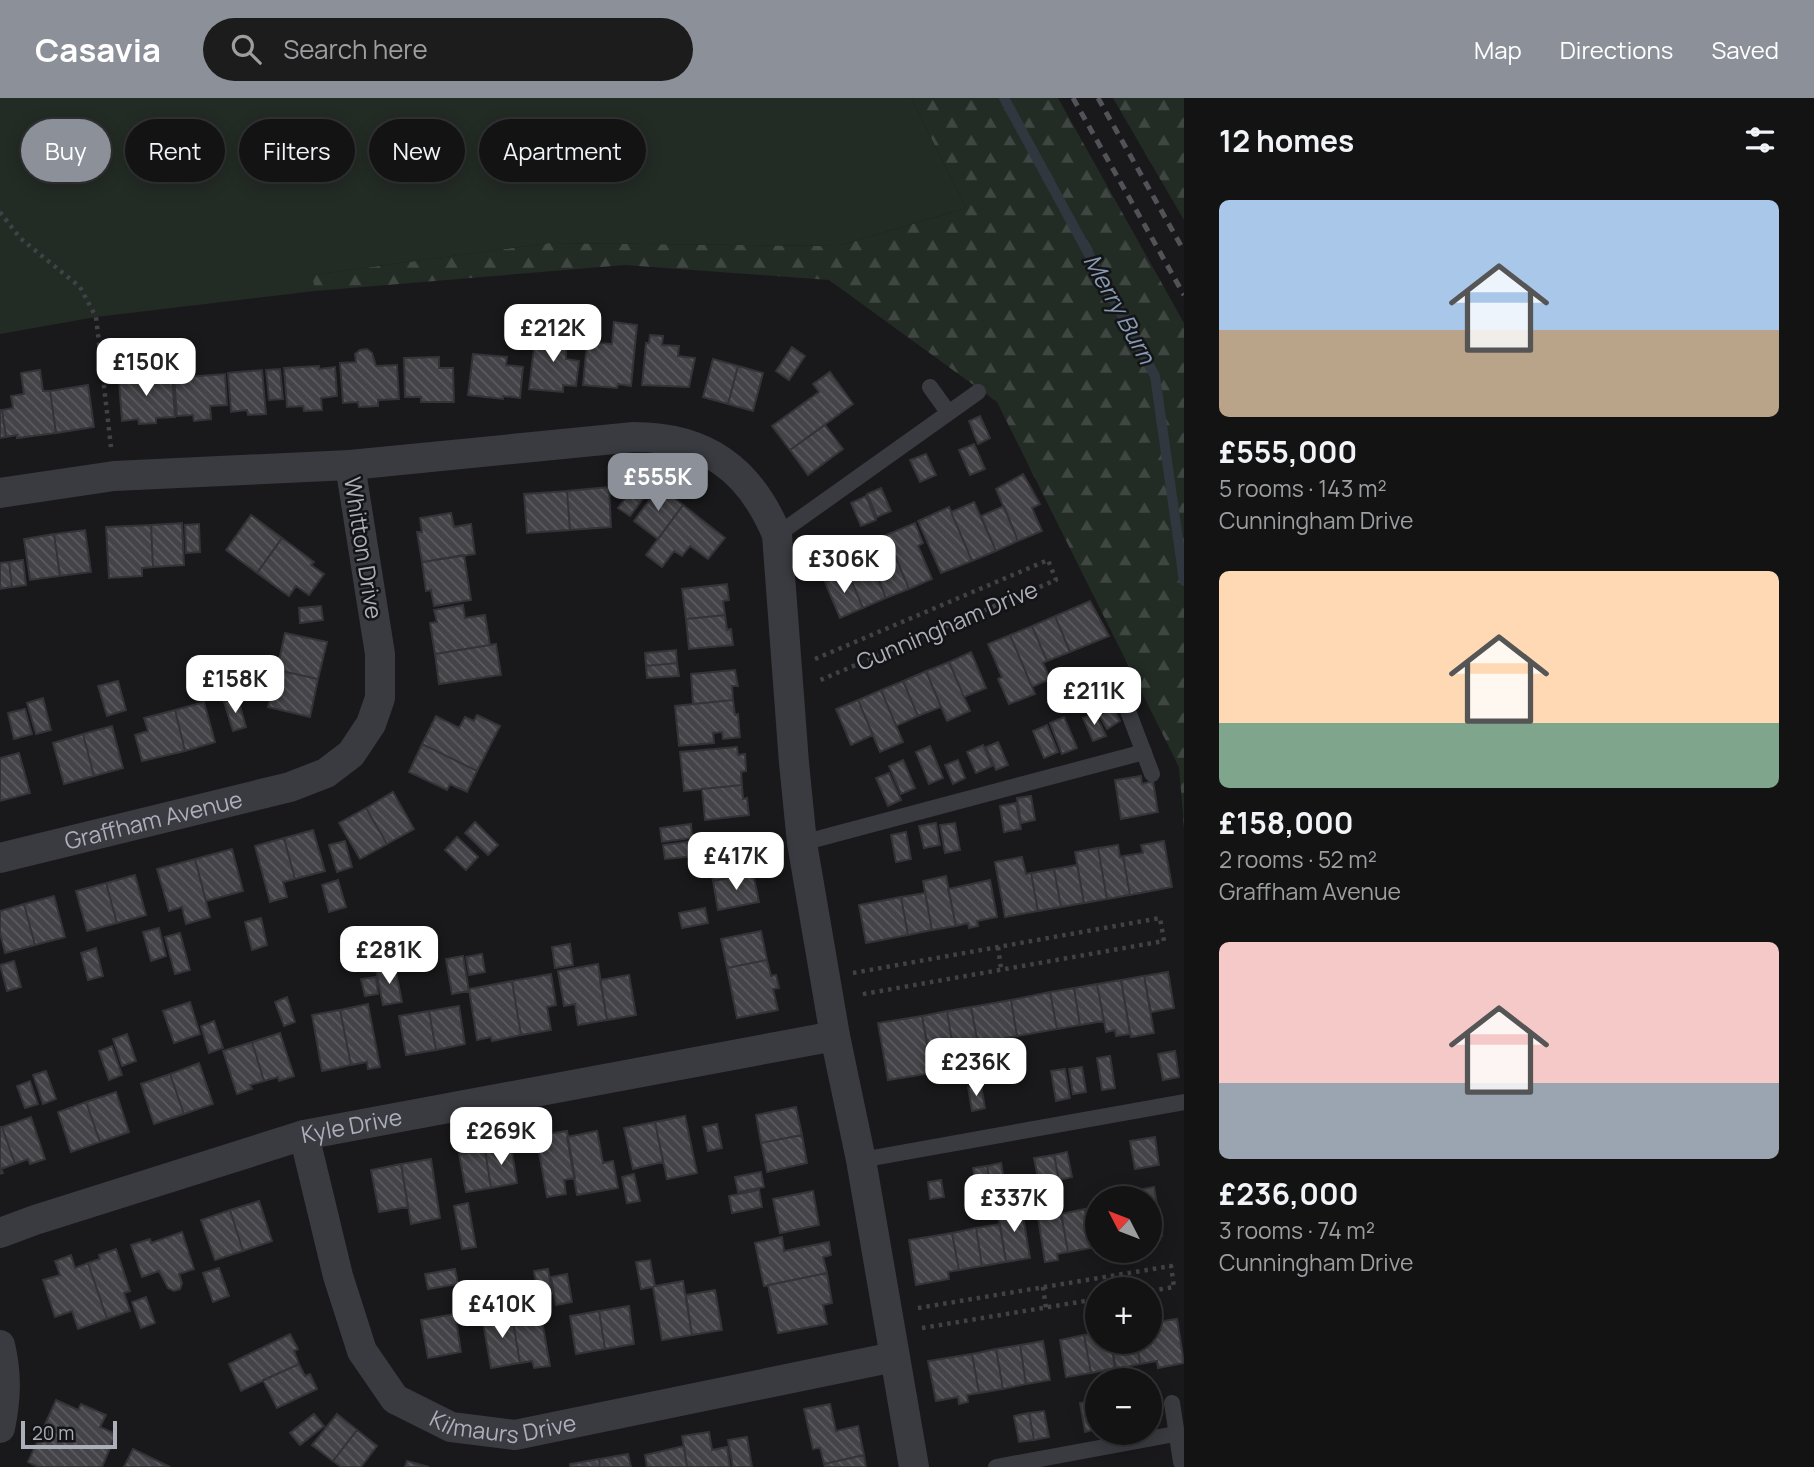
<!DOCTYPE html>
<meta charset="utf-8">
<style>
body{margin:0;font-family:Manrope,sans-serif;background:#1c1c1d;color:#f1f3f6;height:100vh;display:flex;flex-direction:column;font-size:26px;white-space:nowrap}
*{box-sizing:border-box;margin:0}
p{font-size:23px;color:#9d9ea0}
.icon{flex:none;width:38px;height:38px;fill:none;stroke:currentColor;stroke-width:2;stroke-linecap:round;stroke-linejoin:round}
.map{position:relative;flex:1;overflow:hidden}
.panel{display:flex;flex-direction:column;background:#131314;width:630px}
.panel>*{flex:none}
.banner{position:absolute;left:21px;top:21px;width:665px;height:63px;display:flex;gap:14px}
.needle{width:46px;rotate:312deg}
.tools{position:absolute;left:1085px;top:1088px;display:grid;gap:14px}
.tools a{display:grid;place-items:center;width:77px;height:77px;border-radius:50%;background:#131314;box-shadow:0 4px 18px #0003,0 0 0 2px #323234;font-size:35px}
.scale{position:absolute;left:21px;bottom:18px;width:96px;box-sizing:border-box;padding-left:7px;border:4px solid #acafba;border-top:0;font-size:19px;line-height:24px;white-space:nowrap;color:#acafba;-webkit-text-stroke:5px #141416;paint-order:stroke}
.price{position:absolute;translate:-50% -60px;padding:0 16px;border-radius:14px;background:#fff;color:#222;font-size:23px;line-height:46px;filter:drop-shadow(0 2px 4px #0008)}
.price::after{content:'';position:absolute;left:50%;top:42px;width:21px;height:16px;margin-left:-10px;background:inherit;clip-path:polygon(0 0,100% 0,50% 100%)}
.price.current{background:#8c9099;color:#fff}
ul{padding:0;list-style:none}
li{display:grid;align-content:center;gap:14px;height:371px;padding:0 35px}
li span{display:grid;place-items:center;height:217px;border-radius:10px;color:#555}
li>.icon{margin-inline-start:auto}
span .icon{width:126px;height:126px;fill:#fffc;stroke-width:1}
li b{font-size:30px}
h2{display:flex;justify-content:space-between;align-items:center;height:84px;padding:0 35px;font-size:30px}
.tag{padding:0 24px;border-radius:32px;background:#131314;box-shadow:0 4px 18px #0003,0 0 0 2px #323234;font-size:24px;line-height:63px}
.tag.current{background:#8c9099;color:#fff}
header{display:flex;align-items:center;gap:42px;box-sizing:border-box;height:98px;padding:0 35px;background:#8c9099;color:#fff}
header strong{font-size:33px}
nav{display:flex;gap:38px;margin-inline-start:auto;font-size:24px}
.search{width:490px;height:63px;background:#1c1c1d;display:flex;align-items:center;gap:18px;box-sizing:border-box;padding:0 24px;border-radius:38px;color:#9d9ea0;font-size:26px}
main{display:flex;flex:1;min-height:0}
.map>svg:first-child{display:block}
</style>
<header>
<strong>Casavia</strong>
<div class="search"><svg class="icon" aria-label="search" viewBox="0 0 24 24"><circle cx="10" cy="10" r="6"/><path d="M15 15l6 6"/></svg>Search here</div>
<nav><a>Map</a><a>Directions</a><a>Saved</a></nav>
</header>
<main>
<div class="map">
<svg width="1184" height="1369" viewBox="0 0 1184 1369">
<defs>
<pattern id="forest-firs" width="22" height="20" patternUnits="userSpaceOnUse" patternTransform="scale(1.75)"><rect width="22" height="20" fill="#232b25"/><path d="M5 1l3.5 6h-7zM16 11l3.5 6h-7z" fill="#404743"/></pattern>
<pattern id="building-back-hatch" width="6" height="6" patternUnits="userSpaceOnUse" patternTransform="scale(1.75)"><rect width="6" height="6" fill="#444448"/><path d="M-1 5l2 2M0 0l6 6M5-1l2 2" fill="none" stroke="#5c5c60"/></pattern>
</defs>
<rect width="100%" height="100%" fill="#19191b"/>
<!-- forest -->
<path fill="url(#forest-firs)" d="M911 0H1058L1184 225V729L1179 669 997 304 829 182 625 167 315 193 311 177 549 145 838 148 966 110Z
M1113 0H1184V122Z"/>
<!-- park -->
<path fill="#232b25" d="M0 0H911L966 110 838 148 549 145 312 177 315 193 96 219 0 236Z"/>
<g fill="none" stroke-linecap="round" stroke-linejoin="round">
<!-- stream -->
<path stroke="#30373f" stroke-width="10" d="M1004 0 1155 278 1184 483"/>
</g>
<!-- building -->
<path fill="url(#building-back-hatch)" stroke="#343337" stroke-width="2" d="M614 224 637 227 631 288 618 286 617 290 583 287 587 244 612 246Z
M554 228 561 229 566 235V261L579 263 576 288 563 287V294L529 291 534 250 546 251 548 233Z
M650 237 663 238 662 247 679 248 678 258 695 260 689 289 642 287 646 245H649Z
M792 249 805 258 789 282 776 273Z
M367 251 372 255 376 268 397 267 399 301 378 302V308L359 309 358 304 343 305 340 265 356 264 355 256 360 252Z
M473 256 507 259 506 267 523 269 520 300 503 298V301L468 297Z
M439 259V270H453L454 304H421V299H405L404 260Z
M713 261 738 268 728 306 703 299Z
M319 268V271L335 269 337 298 321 300 322 312 304 313 303 308 287 309 284 270Z
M738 268 763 275 753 313 728 306Z
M124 270H131L136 282 172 279 175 319 156 320V325L139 326 138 321 122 323 119 283Z
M280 271 283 301 269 302 266 272Z
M40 272 43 293H50L56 335 17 340V337L6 339 2 312 13 310 11 298 24 296 21 275Z
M262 272 266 316 248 317 247 312 231 314 228 275Z
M830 274 853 306 790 352 772 328 819 294 813 286Z
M225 276 227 307 210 308 211 321 194 323 193 317 177 318 174 280Z
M88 287 94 329 56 335 50 293Z
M0 312H2L6 339 0 340Z
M980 318 990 340 978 346 969 323Z
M825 327 843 351 808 377 790 352Z
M974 346 985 371 970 377 959 352Z
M926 356 936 377 920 384 910 362Z
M1023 376 1040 406 1032 410 1042 433 1018 443 996 391Z
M636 386 648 394 630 418 618 410Z
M609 389 611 429 570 432 567 393Z
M659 389 683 407 658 441 634 423Z
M881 390 891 413 877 419 867 396Z
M567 393 570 432 527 435 524 396Z
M866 398 876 422 861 428 851 405Z
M974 404 996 453 972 463 951 414Z
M683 407 725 440 708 461 690 448 682 458 674 453 662 469 646 457Z
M1004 408 1018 443 996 453 981 418Z
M949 409 972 463 941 475 918 423Z
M451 415 454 429 471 426 475 456 422 464 417 434H422L420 420Z
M251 417 282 440 257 475 226 452Z
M182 425 184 467 153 469 151 427Z
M915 425 923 445 918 448 932 481 909 491 886 437Z
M199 426 200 454 186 455 185 427Z
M151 427 153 469 142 470V478L109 480 106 429Z
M85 432 91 474 60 478 54 436Z
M54 436 60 478 30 482 24 441Z
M282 440 314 464 311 467 324 476 309 497 296 488 289 498 257 475Z
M879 445 885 459 894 455 909 491 886 500 865 451Z
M464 457 471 502 434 508 431 492 426 493 422 464Z
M23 462 26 487 12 489 9 464Z
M9 464 12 489 0 491V465Z
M871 465 886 500 863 510 848 475Z
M848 475 863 510 840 520 825 484Z
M727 486 729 502 723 503 725 517 686 521 682 491Z
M1090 503 1109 538 1070 554 1055 518Z
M463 507 465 520 485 517 490 547 435 556 430 525 437 524 434 512Z
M321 508 323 522 300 525 299 510Z
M725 517 727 532 731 531 733 547 689 551 686 521Z
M1055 518 1070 554 1047 563 1032 528Z
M1032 528 1047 563 1043 565 1050 581 1032 589 1010 537Z
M285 535 327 544 318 581 277 572Z
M1010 537 1035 596 1009 606 998 581 1002 579 988 546Z
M496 546 501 577 439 586 435 556Z
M676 552 677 565 646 568 645 555Z
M971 554 986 590 964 599 949 564Z
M204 560 212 590 198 594 190 564Z
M949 564 970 613 947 623 926 573Z
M677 565 679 578 647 580 646 568Z
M1126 571 1140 598 1125 606 1111 579Z
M277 572 318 581 310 619 268 609Z
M735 572 738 588H732L733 602 693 606 691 576Z
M926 573 941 609 918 618 903 583Z
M118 583 126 612 107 618 98 588Z
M903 583 918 618 896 628 881 592Z
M881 592 903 644 880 654 858 602Z
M43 600 51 632 36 636 27 605Z
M238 601 246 629 233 633 224 604Z
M733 602 735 617 738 616 740 639 723 641 722 634 713 635 714 645 679 648 675 608Z
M858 602 873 637 851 647 836 611Z
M204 604 215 644 185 653 175 612Z
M1113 610 1120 623 1107 631 1099 617Z
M25 611 32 636 14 641 8 615Z
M175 612 185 653 142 663 135 637 148 633 144 620Z
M1095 615 1106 638 1093 643 1083 620Z
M477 617 500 628 477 673 422 646 436 618 459 630 465 619 474 623Z
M1064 619 1077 650 1062 656 1050 625Z
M1047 627 1058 654 1044 660 1033 633Z
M112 628 123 670 94 678 83 636Z
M83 636 94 678 64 686 53 645Z
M998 644 1008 667 996 672 986 649Z
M422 646 477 673 467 694 450 686 447 692 409 674Z
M983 647 992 668 976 675 967 654Z
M930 648 943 680 929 686 916 654Z
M737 649 738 657 745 656 746 673 741 674 742 687 684 693 680 654Z
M19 655 30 695 0 703V660Z
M903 662 915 690 901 696 889 668Z
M958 662 965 680 953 686 945 667Z
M889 675 901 702 888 708 876 680Z
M1141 678 1142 686 1153 683 1158 714 1121 721 1115 682Z
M742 687 743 701 747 700 749 717 705 722 702 691Z
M393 694 414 731 387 746 366 710Z
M1031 698 1035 722 1021 725 1017 700Z
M1016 705 1021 731 1004 734 1000 708Z
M366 710 387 746 360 761 339 725Z
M475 724 498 747 488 757 465 735Z
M936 725 940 747 924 750 919 728Z
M955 725 960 752 945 755 940 727Z
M691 726 692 740 662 744 660 730Z
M313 732 325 773 295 781 284 740Z
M906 734 911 761 896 764 891 737Z
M457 739 478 759 466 772 445 752Z
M284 740 295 781 283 784 287 799 270 804 255 748Z
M345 743 352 769 337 774 329 747Z
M693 743 695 758 665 761 663 747Z
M1164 743 1172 789 1130 797 1123 758 1143 755 1141 747Z
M748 746 753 775 713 783 707 754Z
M1118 747 1120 759 1123 758 1130 797 1107 801 1098 750Z
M1098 750 1107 801 1084 805 1075 754Z
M232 751 243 793 206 803 195 761Z
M1022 759 1026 776 1031 775 1038 813 1005 819 995 764Z
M195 761 210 819 186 826 182 809 169 813 157 771Z
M1077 767 1084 805 1061 809 1054 771Z
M1054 771 1061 809 1038 813 1031 775Z
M753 775 759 804 718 812 713 783Z
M135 777 146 817 117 825 106 785Z
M946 778 956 828 932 832 923 783Z
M338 782 346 809 329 814 322 787Z
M990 782 997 819 977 823 978 828 969 830 968 825 956 828 948 791Z
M106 785 117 825 87 833 76 793Z
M925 795 932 832 908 837 901 799Z
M54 798 65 839 35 847 24 806Z
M901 799 908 837 866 845 859 807Z
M24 806 35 847 5 855 0 835V813Z
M705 810 708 825 682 830 679 815Z
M261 820 267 847 252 852 245 824Z
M159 830 166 858 151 863 143 834Z
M761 833 767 862 727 870 721 841Z
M180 835 190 872 175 876 165 839Z
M570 846 573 867 555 870 552 849Z
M96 850 103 878 88 882 81 855Z
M482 856 485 874 469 877 466 859Z
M463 858 469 893 452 896 446 861Z
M767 862 771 878 776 877 779 890 773 891 778 912 737 920 727 870Z
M14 863 21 889 7 893 0 867Z
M598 866 607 922 578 927 575 906 564 908 558 873Z
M395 869 402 904 383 907 376 872Z
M1168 874 1174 910 1151 914 1144 878Z
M551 876 556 907 547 909 551 932 521 937 512 883Z
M629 877 636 917 607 922 600 882Z
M1144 878 1154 935 1131 939 1121 882Z
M376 879 378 896 365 898 361 881Z
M1121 882 1130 936 1116 938 1115 932 1106 934 1097 886Z
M512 883 521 937 492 943 491 939 477 942 469 891Z
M1097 886 1104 923 1080 927 1074 890Z
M1074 890 1080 927 1057 931 1050 894Z
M1050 894 1057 931 1017 938 1011 902Z
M287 899 295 924 284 928 275 904Z
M1011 902 1017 938 1002 941 1004 952 988 955 986 944 978 946 971 909Z
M190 904 200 936 174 945 163 913Z
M368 906 380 969 368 971 367 964 351 967 340 912Z
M459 908 465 946 436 952 429 913Z
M971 909 978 946 953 950 947 913Z
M340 912 351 967 322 973 312 917Z
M429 913 436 952 406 957 399 918Z
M947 913 953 950 929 955 922 918Z
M922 918 932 975 888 982 878 925Z
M214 923 223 950 209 955 201 928Z
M280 935 294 978 279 983 278 979 264 983 252 944Z
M127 936 136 963 122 968 113 941Z
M252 944 264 983 250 987 252 991 237 996 223 953Z
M112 948 122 977 109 982 99 953Z
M1175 953 1179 979 1163 982 1158 956Z
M1110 958 1115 990 1102 992 1097 960Z
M199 965 213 1006 184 1016 170 976Z
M1082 969 1086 994 1073 996 1069 971Z
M1065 971 1070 1000 1056 1003 1051 973Z
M46 973 56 1001 43 1006 33 977Z
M170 976 184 1016 154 1026 141 986Z
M30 983 38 1006 25 1010 17 988Z
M981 987 985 1010 972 1013 968 989Z
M116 994 129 1034 100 1044 86 1004Z
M86 1004 100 1044 71 1054 58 1014Z
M796 1009 802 1037 761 1045 756 1017Z
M685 1018 697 1075 667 1081 655 1024Z
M31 1019 45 1061 30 1066 28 1061 15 1066 2 1029Z
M655 1024 663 1064 633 1071 624 1030Z
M717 1026 722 1050 708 1053 703 1029Z
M0 1029H2L15 1066 1 1071 3 1075 0 1076Z
M567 1033 575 1080 564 1082 566 1096 547 1099 536 1038Z
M597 1033 603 1065 613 1063 618 1090 577 1097 567 1039Z
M802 1037 807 1065 767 1074 761 1045Z
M1155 1039 1159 1067 1135 1071 1130 1043Z
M511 1048 517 1085 491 1090 485 1052Z
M485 1052 491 1090 466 1094 459 1056Z
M1067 1054 1072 1079 1059 1082 1054 1057Z
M1054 1057 1059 1082 1039 1086 1034 1060Z
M431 1061 440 1120 411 1126 401 1066Z
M1001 1065 1006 1093 992 1096 987 1068Z
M401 1066 408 1109 379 1114 371 1072Z
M987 1068 992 1096 978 1099 973 1070Z
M761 1074 764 1089 738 1094 735 1079Z
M634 1076 640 1103 627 1105 622 1079Z
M941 1082 944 1099 930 1101 928 1084Z
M1154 1089 1162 1138 1150 1140V1101H1129L1128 1094Z
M759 1092 762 1109 732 1115 729 1098Z
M813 1093 819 1127 780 1135 773 1101Z
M259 1103 272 1143 243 1153 230 1112Z
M1059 1103 1068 1154 1057 1156 1058 1162 1045 1164 1036 1107Z
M468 1105 476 1149 462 1151 454 1108Z
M1021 1107 1030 1160 1006 1164 997 1112Z
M1097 1109V1149L1091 1150 1085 1111Z
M1085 1111 1091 1150 1068 1154 1061 1116Z
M230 1112 243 1153 215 1162 201 1122Z
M1000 1126 1006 1164 982 1168 976 1130Z
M976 1130 982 1168 959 1172 952 1135Z
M182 1134 194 1171 179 1176 182 1185 180 1191 174 1193 168 1190 159 1173 142 1179 131 1147 150 1141 151 1145Z
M952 1135 959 1172 948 1174 949 1181 916 1187 909 1142Z
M782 1139 784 1153 829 1144 831 1157 823 1159 827 1175 764 1188 755 1145Z
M116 1151 130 1193 124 1195 130 1213 107 1221 88 1165 100 1161 99 1157Z
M71 1157 75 1170 88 1165 107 1221 78 1231 72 1213 55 1219 43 1182 60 1177 55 1163Z
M650 1162 655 1188 683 1183 692 1237 662 1242 653 1189 641 1191 636 1164Z
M219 1170 229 1198 213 1204 203 1175Z
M455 1171 458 1186 428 1191 425 1176Z
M548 1171 552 1195 538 1197 534 1173Z
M827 1175 832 1205 823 1207 827 1226 778 1235 768 1187Z
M567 1176 572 1204 556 1207 551 1179Z
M479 1189 483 1217 470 1219 465 1191Z
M715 1192 722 1232 692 1237 686 1197Z
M146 1199 155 1225 141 1230 132 1204Z
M539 1206 550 1268 534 1270 532 1263 520 1265 511 1212Z
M629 1208 634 1246 605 1251 599 1213Z
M511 1212 520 1265 491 1270 483 1224 493 1222 492 1215Z
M599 1213 605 1251 576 1256 570 1218Z
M455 1216 461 1254 428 1260 421 1222Z
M1177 1221 1184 1265 1158 1270 1157 1263 1140 1266 1137 1244H1150V1225Z
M1097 1235V1244H1111L1115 1270 1091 1275 1084 1237Z
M290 1236 298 1251 294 1253 299 1266 241 1293 229 1266Z
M1084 1237 1091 1275 1066 1279 1060 1242Z
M1043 1243 1050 1282 1026 1286 1020 1247Z
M1111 1244H1137L1140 1266 1130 1268 1132 1281 1118 1283Z
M1020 1247 1026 1286 1003 1291 996 1251Z
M996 1251 1003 1291 979 1295 972 1256Z
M972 1256 979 1295 967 1297 968 1304 959 1306 958 1299 936 1303 928 1263Z
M299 1266 305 1278 310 1276 317 1291 277 1310 263 1282Z
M56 1302 78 1312 81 1306 106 1317 100 1329 116 1336 102 1369H38L28 1364Z
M1095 1303 1097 1331 1085 1334 1080 1305Z
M830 1306 836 1333 858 1328 864 1357 824 1366 820 1350 813 1351 804 1311Z
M1044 1313 1049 1339 1034 1342 1029 1315Z
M1029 1315 1034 1342 1019 1344 1014 1318Z
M314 1316 324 1328 300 1347 290 1335Z
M337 1316 357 1332 333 1363 312 1347Z
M357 1332 377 1348 361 1369H341L333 1363Z
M709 1334 712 1352 727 1349 730 1369H687L682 1338Z
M747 1339 752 1369H733L728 1342Z
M684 1348 687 1369H647L645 1357Z
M133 1351 170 1369H124Z
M628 1356 631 1369H600L599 1361Z
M864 1357 866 1369H825L824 1366Z
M599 1361 600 1369H570V1366Z
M407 1363 429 1369H405Z"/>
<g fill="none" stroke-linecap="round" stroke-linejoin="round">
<!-- path -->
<path stroke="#404247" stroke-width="4.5" stroke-dasharray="3.5 5" stroke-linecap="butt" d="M0 114 20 140 80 189 96 219 111 349
M815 561 1048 462 1056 482 818 583
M998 849 1001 871
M853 875 1160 820 1164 843 858 897
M1043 1189 1046 1210
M918 1210 1171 1168 1174 1189 1150 1193
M922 1230 1097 1201"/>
<!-- service -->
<path stroke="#3a3b40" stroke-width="16" d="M930 289 948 314
M777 437 978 294
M1128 613 1152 676
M802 745 1144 654
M861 1062 1184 1004
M1172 1305 1181 1364
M996 1369 1175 1336"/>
<!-- minor -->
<g stroke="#3a3b40" stroke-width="30">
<path d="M0 395 114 378 350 367 634 339C705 339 750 371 777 437L794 665 802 745 835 938 861 1062 914 1369"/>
<path id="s1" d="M0 760 290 689 326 675 351 656 371 626 380 600V556L350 367"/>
<path id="s2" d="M304 1037 338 1178 362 1253 395 1301 451 1329 515 1337 894 1259"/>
<path id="s3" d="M0 1135 35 1122 304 1037 835 938"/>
<path d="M0 1247C7 1276 6 1301 0 1330"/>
</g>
<!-- rail -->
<path stroke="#515359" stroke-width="5" stroke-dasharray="9 7" stroke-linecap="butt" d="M1073 0 1184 197
M1098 0 1184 153"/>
</g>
<g text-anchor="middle" stroke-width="5" stroke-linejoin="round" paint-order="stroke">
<!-- street labels -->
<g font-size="23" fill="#acafba" stroke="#141416">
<text transform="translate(363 450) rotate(81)" y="8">Whitton Drive</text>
<text transform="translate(947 528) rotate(-23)" y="8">Cunningham Drive</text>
<text dy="8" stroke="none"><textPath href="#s1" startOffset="158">Graffham Avenue</textPath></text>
<text dy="8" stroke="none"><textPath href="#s3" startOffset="368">Kyle Drive</textPath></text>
<text dy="8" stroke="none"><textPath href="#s2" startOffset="397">Kilmaurs Drive</textPath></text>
</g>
<!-- water labels -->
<g font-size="24" font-style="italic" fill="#869ab3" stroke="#141416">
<text transform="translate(1119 211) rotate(61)" y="8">Merry Burn</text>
</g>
</g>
</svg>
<div class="tools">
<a><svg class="needle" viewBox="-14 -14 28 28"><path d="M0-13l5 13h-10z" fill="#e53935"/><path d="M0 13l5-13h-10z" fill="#9d9ea0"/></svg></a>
<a>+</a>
<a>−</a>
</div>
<div class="scale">20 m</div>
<b class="price" style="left:553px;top:266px">£212K</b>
<b class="price" style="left:146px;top:300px">£150K</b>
<b class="price current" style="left:658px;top:415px">£555K</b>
<b class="price" style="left:844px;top:497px">£306K</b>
<b class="price" style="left:235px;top:617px">£158K</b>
<b class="price" style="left:1094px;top:629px">£211K</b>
<b class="price" style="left:736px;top:794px">£417K</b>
<b class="price" style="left:389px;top:888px">£281K</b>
<b class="price" style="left:976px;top:1000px">£236K</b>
<b class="price" style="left:501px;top:1069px">£269K</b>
<b class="price" style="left:1014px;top:1136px">£337K</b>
<b class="price" style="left:502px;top:1242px">£410K</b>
<div class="banner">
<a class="tag current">Buy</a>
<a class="tag">Rent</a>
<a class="tag">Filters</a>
<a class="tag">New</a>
<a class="tag">Apartment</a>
</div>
</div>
<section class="panel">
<h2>12 homes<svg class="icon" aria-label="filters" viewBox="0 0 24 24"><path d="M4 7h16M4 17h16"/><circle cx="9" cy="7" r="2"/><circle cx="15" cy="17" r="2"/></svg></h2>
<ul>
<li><span style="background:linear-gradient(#a9c7e8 60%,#b9a48a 0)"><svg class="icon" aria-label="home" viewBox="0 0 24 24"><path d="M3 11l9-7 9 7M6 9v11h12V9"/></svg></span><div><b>£555,000</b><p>5 rooms · 143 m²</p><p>Cunningham Drive</p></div></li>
<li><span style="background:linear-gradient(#ffd9b3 70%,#7fa58c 0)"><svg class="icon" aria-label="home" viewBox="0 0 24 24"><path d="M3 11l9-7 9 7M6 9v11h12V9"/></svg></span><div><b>£158,000</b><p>2 rooms · 52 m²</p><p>Graffham Avenue</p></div></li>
<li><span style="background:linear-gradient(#f6c9c9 65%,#9aa5b1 0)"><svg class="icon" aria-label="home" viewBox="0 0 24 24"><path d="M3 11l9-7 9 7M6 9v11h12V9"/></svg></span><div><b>£236,000</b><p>3 rooms · 74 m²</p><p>Cunningham Drive</p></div></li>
</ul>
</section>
</main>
